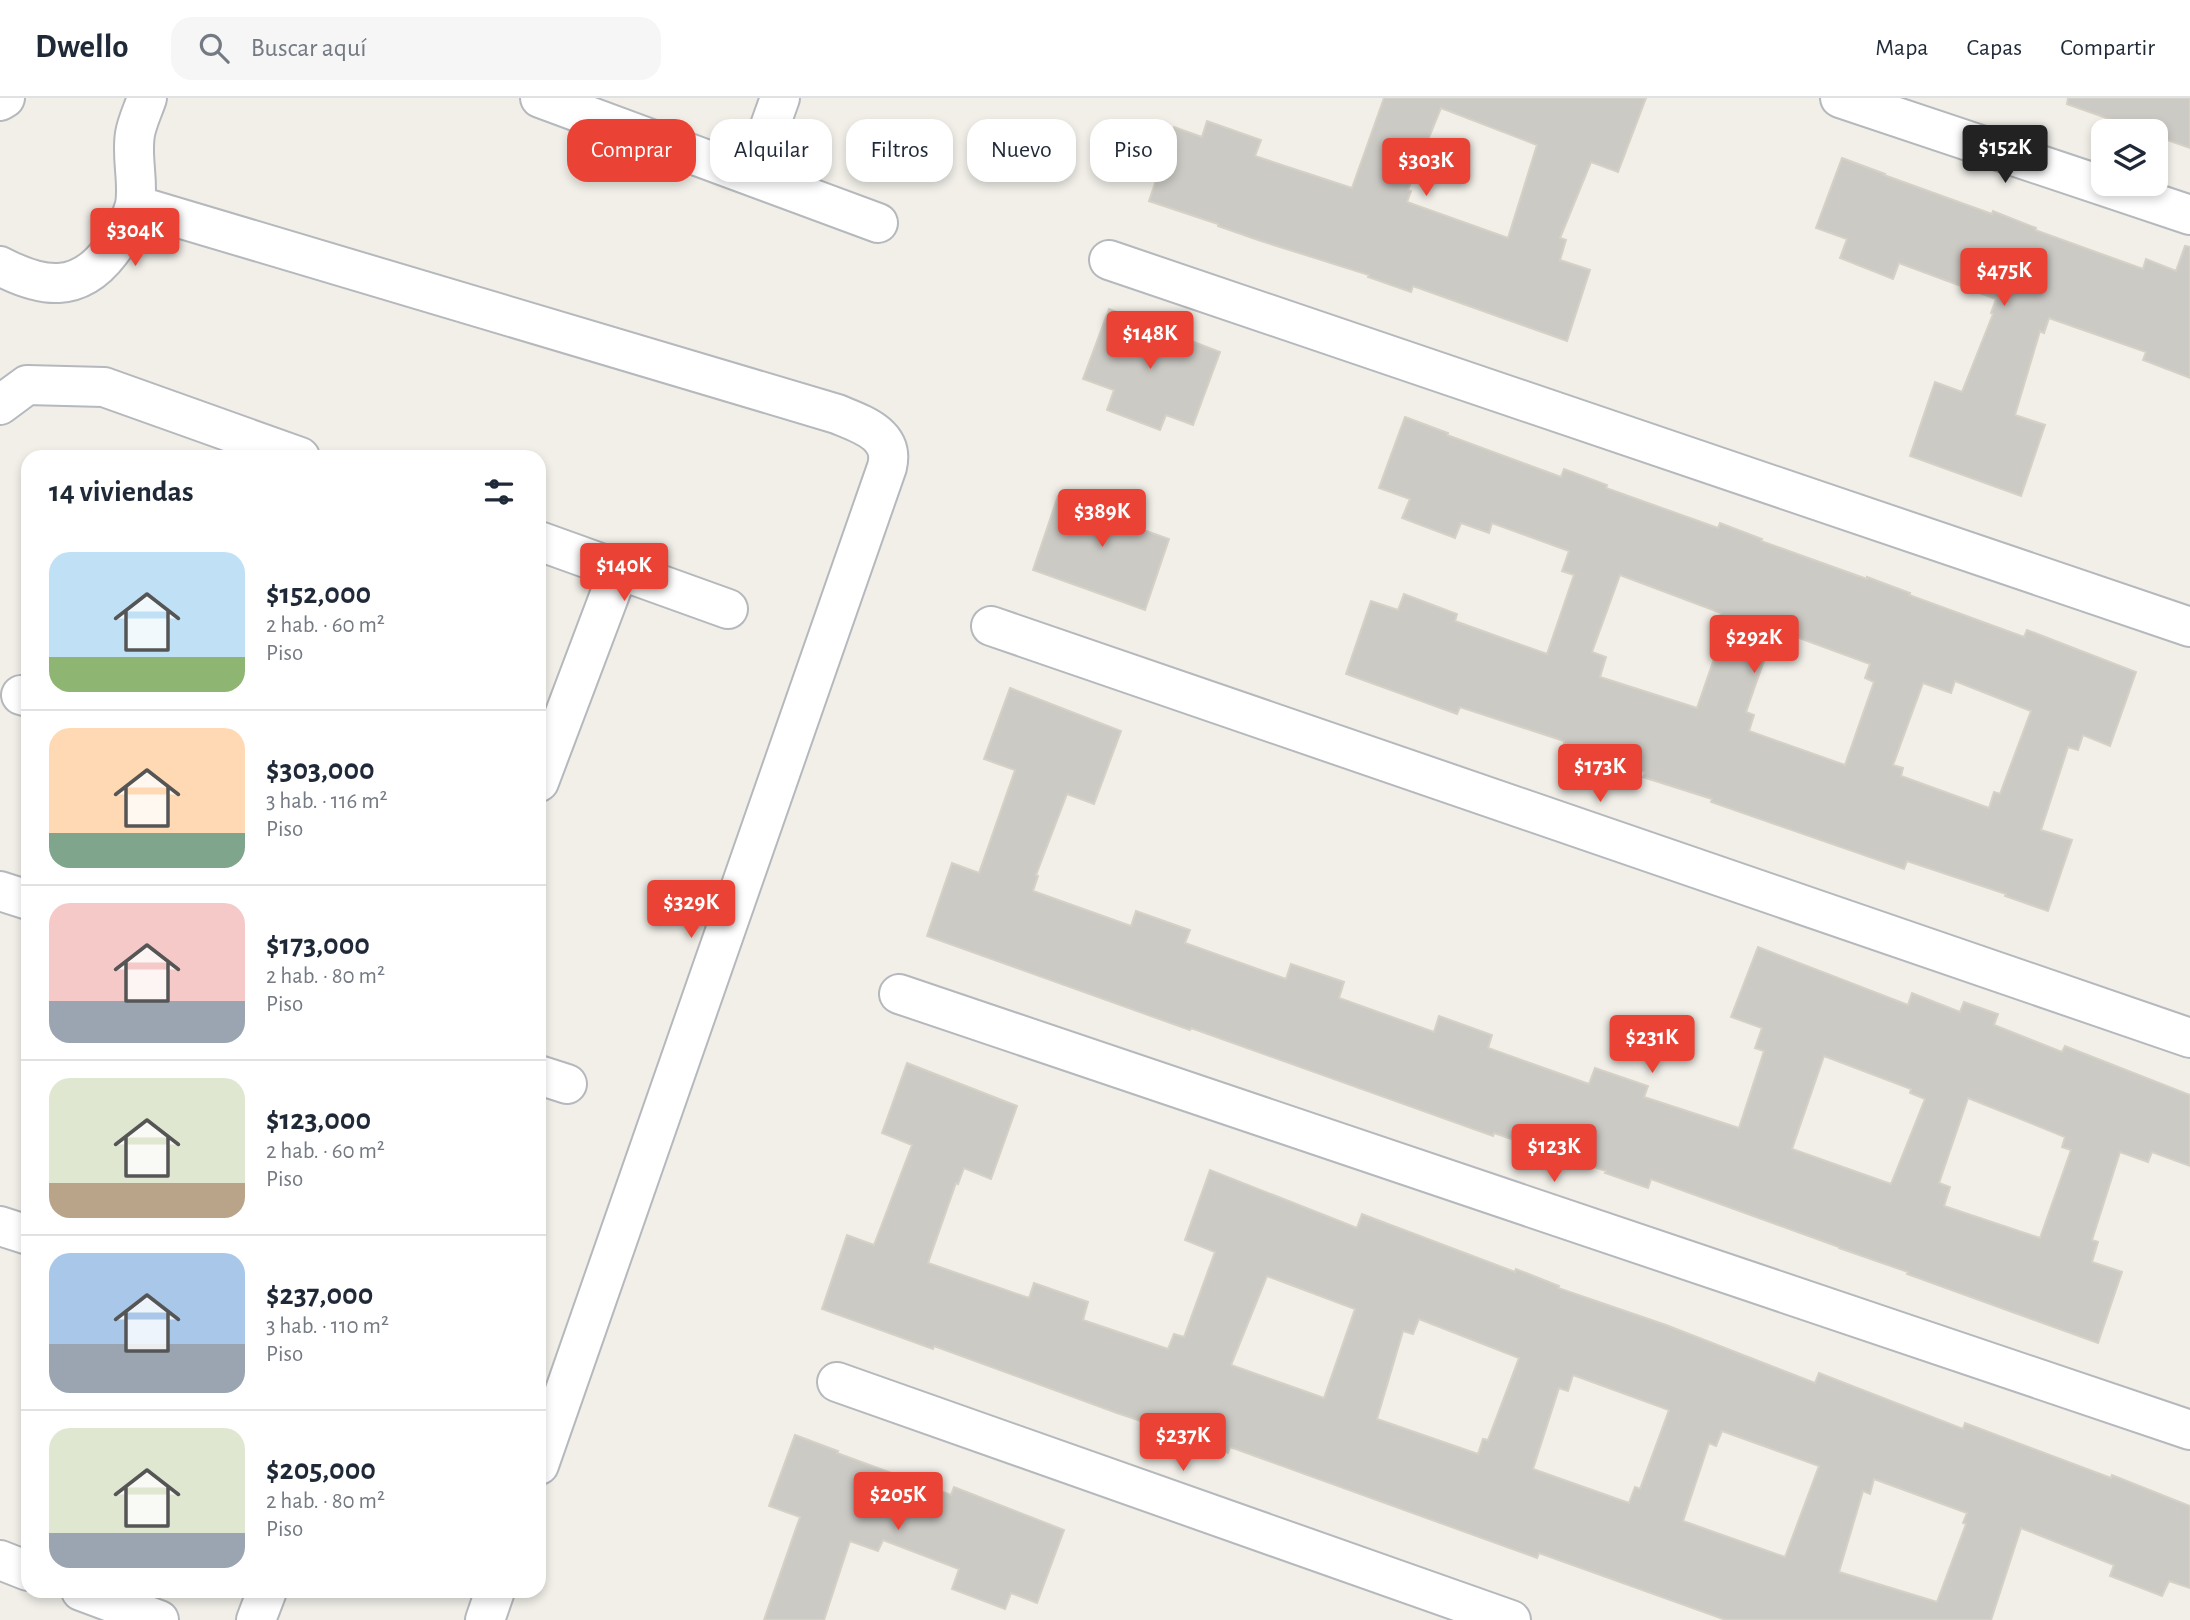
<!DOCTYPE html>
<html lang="es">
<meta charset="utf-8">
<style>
body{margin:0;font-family:"Alegreya Sans",sans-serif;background:#f6f6f7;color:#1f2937;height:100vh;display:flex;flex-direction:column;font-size:26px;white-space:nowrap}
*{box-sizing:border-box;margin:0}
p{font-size:23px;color:#747a83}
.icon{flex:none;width:38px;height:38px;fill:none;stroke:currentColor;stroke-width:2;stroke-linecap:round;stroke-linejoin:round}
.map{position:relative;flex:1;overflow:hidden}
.sheet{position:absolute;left:21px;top:352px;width:525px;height:1148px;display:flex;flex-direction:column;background:#fff;border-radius:21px;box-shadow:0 4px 10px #0003}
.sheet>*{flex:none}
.guide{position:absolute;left:567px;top:21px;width:665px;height:63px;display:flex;gap:14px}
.controls{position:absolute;left:2091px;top:21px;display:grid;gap:14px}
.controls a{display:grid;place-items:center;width:77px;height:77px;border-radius:14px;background:#fff;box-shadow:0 4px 10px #0003;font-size:35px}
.price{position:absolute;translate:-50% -60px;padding:0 16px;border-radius:7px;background:#ea4335;color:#fff;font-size:23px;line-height:46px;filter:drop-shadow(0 2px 4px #0008)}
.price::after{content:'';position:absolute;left:50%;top:42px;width:21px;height:16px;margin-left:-10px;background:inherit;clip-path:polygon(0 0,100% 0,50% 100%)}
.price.current{background:#222;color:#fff}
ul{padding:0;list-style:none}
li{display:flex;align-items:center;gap:21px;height:175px;padding:0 28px}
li+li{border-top:2px solid #e0e1e3}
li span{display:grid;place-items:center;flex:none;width:196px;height:140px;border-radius:21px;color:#555}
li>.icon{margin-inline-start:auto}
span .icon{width:84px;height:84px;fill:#fffc;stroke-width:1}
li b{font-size:30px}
h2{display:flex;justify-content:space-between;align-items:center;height:84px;padding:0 28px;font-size:30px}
.tag{padding:0 24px;border-radius:21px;background:#fff;box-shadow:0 4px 10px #0003;font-size:24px;line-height:63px}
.tag.current{background:#ea4335;color:#fff}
header{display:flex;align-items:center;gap:42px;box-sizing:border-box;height:98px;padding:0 35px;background:#fff;border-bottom:2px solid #e0e1e3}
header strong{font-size:33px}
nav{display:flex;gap:38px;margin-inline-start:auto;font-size:24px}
.search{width:490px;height:63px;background:#f6f6f7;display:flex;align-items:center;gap:18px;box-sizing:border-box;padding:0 24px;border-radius:21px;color:#747a83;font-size:26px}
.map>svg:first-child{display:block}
</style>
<header>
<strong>Dwello</strong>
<div class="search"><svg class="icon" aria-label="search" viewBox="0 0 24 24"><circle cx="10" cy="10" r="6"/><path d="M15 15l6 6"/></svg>Buscar aquí</div>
<nav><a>Mapa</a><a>Capas</a><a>Compartir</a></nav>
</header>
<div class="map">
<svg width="2190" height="1522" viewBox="0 0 2190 1522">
<rect width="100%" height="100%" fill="#f1efe8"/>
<!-- building -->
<path fill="#cccac5" stroke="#d6d1c6" stroke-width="2" fill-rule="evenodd" d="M1384 0H1646L1618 74 1591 64 1560 140 1566 142 1560 162 1590 172 1567 243 1413 188 1411 194 1368 179 1369 177 1261 143 1218 128V126L1149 103 1174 29 1202 39 1207 23 1261 42 1255 58 1352 90ZM1441 10 1537 47 1508 140 1407 104 1411 93 1408 92Z
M2068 0H2190V50L2156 38V33H2143L2067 6Z
M1842 60 1885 76 1884 77 1992 116 1993 113 2036 130 2035 132 2143 171 2146 161 2176 173 2185 148 2190 149V280L2143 262 2146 254 2049 220 2044 235 2040 233 2015 317 2045 327 2021 398 1910 358 1935 284 1962 294 1993 216 1991 215 1996 201 1899 165 1893 181 1840 160 1847 141 1816 130Z
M1109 211 1220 254 1193 327 1166 317 1160 332 1107 312 1114 292 1083 281Z
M1405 319 1448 335 1447 337 1561 379 1564 371 1607 387 1606 390 1718 430 1720 425 1762 441 1761 443 1867 481V479L1910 495 1909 497 2024 539 2027 532 2136 574 2110 648 2083 637 2078 652 2068 649 2041 732 2072 742 2048 813 2005 798 2006 796 1907 763 1904 771 1711 704 1712 701 1643 679 1645 674 1564 646V643L1460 609 1457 616 1346 576 1371 503 1398 512 1404 496 1457 516 1455 523 1547 556 1574 477 1562 473 1569 453 1492 425 1489 435 1461 425 1455 440 1402 420 1410 401 1379 390ZM1620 477 1721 515 1717 526 1725 529 1697 610 1600 579 1606 559 1592 554ZM1775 531 1870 566 1865 580 1874 584 1845 667 1749 633 1754 617 1746 614ZM1955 583 2031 613 2000 696 1994 694 1989 710 1901 678 1903 670 1893 667 1923 585 1951 595Z
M1091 392 1145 411 1138 430 1169 441 1145 512 1033 472 1058 398 1086 408Z
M1010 590 1121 633 1094 706 1067 696 1036 777 1038 778 1033 793 1131 828 1136 813 1190 832 1185 845 1286 881 1291 866 1344 884 1339 900 1434 934 1439 918 1492 937 1488 950 1589 986 1595 970 1648 988 1644 999 1739 1030 1764 953 1755 950 1762 930 1731 919 1758 849 1908 907 1912 895 1960 914 1964 904 1998 916 1994 927 2062 954 2065 948 2190 997V1068L2152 1054 2148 1064 2120 1054 2092 1142 2098 1144 2092 1164 2122 1174 2098 1245 1907 1176 1908 1174 1839 1150V1149L1651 1081 1648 1090 1605 1075 1606 1073 1494 1035 1493 1038 1191 930 1190 932 927 838 952 765 979 775 1015 672 984 661ZM1824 958 1911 991 1910 995 1925 1001 1891 1086 1792 1051ZM1968 1000 2065 1039 2062 1049 2071 1052 2040 1140 1944 1108 1950 1089 1939 1085Z
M907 965 1017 1008 991 1081 964 1070 958 1086 956 1085 928 1165 1029 1200 1034 1185 1088 1204 1083 1222 1168 1251 1174 1236 1184 1239 1215 1154 1185 1142 1210 1072 1357 1130 1362 1116 1515 1174 1516 1171 1559 1188 1558 1190 1666 1227 1815 1285 1819 1275 1963 1331 1965 1325 2111 1380 2112 1377 2190 1408V1490L2169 1483 2162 1498 2110 1478 2114 1467 2021 1430 1991 1522H1726L1539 1455 1537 1460 1230 1349 1228 1355 1185 1340 1186 1338 1117 1315 934 1248 933 1251 822 1211 847 1137 874 1147 912 1047 882 1035ZM1267 1178 1355 1211 1324 1300 1231 1267ZM1419 1221 1519 1260 1488 1342 1483 1341 1478 1356 1377 1321 1403 1233 1413 1236ZM1573 1277 1669 1312 1640 1391 1635 1389 1629 1405 1533 1371 1559 1290 1568 1293ZM1722 1333 1819 1368 1785 1459 1683 1423 1709 1345 1716 1348ZM1874 1381 1967 1415 1963 1425 1966 1426 1937 1504 1839 1474 1863 1393 1870 1396Z
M795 1337 838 1353 837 1355 951 1397 954 1389 1064 1432 1037 1505 1011 1495 1005 1511 952 1491 959 1471 883 1442 878 1453 850 1443 824 1522H764L800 1419 769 1408Z"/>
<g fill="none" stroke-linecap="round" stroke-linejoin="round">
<!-- minor casing -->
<g stroke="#b5b8bc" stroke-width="42">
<path id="minor" d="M540 0 878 125
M1840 0 2190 117
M0 3 5 0
M752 78 780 0
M135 107 837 316C861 326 895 336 887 369L539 1367
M1109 162 2190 529
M0 168C42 190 78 196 110 154 120 141 131 123 135 107 139 84 131 59 135 36 137 24 143 12 147 0
M0 307 27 287 104 289 300 359
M539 443 728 511
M991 528 2190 940
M21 597 28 599
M539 684 619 472
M0 793 28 802
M899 896 2190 1332
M539 977 567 986
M0 1128 28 1137
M837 1284 1511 1522
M0 1462 28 1473
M81 1493 159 1522
M256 1522 267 1493
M485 1522 495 1493"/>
</g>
<!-- minor -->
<use href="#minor" stroke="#fff" stroke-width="38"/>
</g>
</svg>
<div class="controls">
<a><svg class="icon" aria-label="layers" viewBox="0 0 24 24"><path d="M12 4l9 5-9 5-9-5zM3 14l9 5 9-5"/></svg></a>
</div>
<b class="price current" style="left:2005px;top:87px">$152K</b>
<b class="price" style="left:1426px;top:100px">$303K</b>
<b class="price" style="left:135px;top:170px">$304K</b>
<b class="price" style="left:2004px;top:210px">$475K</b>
<b class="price" style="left:1150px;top:273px">$148K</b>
<b class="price" style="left:1102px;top:451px">$389K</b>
<b class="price" style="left:624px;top:505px">$140K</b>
<b class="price" style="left:1754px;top:577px">$292K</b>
<b class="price" style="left:1600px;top:706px">$173K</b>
<b class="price" style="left:691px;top:842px">$329K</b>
<b class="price" style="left:1652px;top:977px">$231K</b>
<b class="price" style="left:1554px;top:1086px">$123K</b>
<b class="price" style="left:1183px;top:1375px">$237K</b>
<b class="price" style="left:898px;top:1434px">$205K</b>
<div class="guide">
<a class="tag current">Comprar</a>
<a class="tag">Alquilar</a>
<a class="tag">Filtros</a>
<a class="tag">Nuevo</a>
<a class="tag">Piso</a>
</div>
<section class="sheet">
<h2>14 viviendas<svg class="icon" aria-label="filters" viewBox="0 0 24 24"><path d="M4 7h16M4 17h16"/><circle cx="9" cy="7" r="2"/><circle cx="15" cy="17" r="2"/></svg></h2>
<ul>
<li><span style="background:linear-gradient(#bfe0f5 75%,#8fb573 0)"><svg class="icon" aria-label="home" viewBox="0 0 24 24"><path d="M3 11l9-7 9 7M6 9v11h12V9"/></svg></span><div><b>$152,000</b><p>2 hab. · 60 m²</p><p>Piso</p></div></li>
<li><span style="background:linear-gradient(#ffd9b3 75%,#7fa58c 0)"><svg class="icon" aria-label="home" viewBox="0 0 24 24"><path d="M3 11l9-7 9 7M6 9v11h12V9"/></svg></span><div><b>$303,000</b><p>3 hab. · 116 m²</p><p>Piso</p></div></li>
<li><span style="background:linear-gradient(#f6c9c9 70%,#9aa5b1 0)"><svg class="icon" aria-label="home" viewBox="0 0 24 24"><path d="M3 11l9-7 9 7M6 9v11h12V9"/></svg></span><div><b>$173,000</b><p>2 hab. · 80 m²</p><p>Piso</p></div></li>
<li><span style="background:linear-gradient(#dfe7d0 75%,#b9a48a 0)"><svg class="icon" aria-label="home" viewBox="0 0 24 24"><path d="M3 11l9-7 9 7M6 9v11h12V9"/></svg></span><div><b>$123,000</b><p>2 hab. · 60 m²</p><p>Piso</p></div></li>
<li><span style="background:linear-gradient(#a9c7e8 65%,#9aa5b1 0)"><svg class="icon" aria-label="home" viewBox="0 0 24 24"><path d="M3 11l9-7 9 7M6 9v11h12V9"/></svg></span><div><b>$237,000</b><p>3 hab. · 110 m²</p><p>Piso</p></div></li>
<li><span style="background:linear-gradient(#dfe7d0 75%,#9aa5b1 0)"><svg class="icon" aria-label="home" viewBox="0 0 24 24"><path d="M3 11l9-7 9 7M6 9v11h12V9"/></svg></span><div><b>$205,000</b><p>2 hab. · 80 m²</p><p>Piso</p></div></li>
</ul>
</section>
</div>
